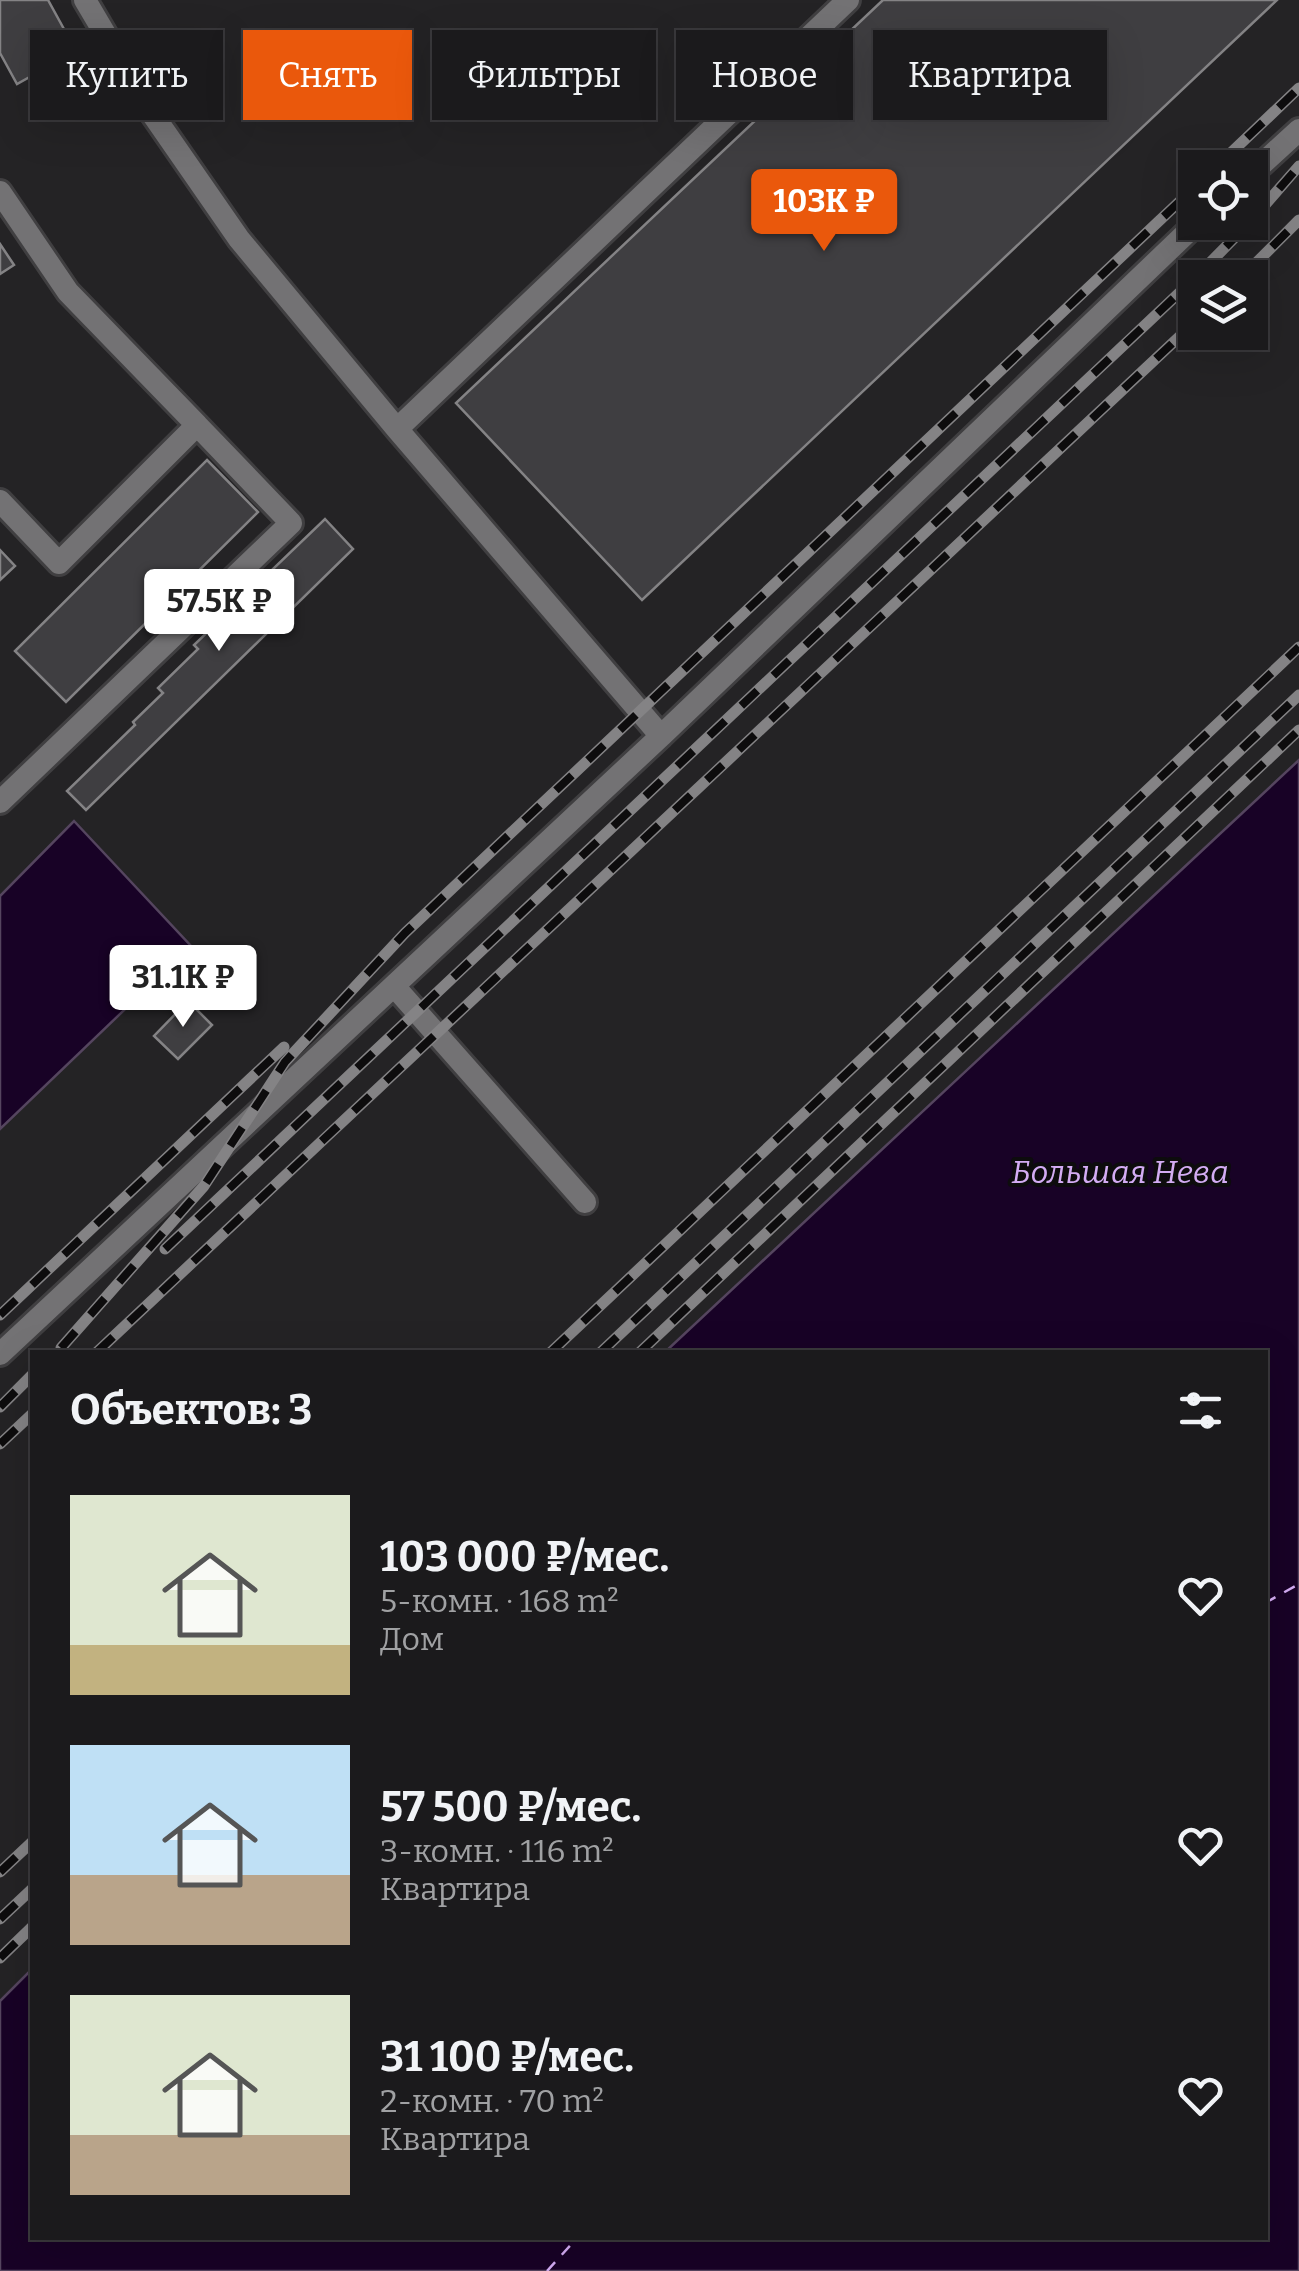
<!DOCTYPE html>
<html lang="ru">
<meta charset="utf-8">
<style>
body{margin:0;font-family:Bitter,serif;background:#242325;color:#f1f3f6;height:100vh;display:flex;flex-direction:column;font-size:38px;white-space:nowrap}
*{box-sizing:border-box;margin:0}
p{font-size:32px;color:#a0a1a3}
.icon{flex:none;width:55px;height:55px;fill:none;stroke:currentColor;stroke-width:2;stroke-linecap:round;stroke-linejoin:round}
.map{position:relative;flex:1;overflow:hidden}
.sheet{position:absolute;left:30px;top:1350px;width:1238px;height:890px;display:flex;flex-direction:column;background:#1b1a1c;border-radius:0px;box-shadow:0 10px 40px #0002,0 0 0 2px #39383b}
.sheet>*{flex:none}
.banner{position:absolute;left:30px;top:30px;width:1240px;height:90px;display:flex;gap:20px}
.buttons{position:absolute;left:1178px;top:150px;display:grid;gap:20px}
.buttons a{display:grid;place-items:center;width:90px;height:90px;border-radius:0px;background:#1b1a1c;box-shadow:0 10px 40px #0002,0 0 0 2px #39383b;font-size:50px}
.price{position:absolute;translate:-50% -85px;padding:0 22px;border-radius:10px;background:#fff;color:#222;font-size:32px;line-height:65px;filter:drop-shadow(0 2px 5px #0008)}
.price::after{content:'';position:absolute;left:50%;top:60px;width:30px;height:22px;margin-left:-15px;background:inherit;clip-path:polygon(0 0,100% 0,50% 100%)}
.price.active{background:#ea580c;color:#fff}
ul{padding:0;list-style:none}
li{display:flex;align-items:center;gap:30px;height:250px;padding:0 40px}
li span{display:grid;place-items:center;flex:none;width:280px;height:200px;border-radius:0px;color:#555}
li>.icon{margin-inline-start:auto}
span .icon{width:120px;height:120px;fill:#fffc;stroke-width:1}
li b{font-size:42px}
h2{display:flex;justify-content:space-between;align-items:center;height:120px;padding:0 40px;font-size:42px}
.pill{padding:0 35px;border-radius:0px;background:#1b1a1c;box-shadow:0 10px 40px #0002,0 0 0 2px #39383b;font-size:35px;line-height:90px}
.pill.active{background:#ea580c;color:#fff}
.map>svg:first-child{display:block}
</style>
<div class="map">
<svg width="1299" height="2271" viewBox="0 0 1299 2271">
<rect width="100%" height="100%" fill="#242325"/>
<!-- water -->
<path fill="#180226" stroke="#55455f" stroke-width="2.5" d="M1299 760V2271H0V2001L32 1969V2238H1265V1352H665Z
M74 821 191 946 0 1129V896Z"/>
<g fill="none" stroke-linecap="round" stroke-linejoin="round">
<!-- ferry -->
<path stroke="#d3acf3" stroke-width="2.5" stroke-dasharray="12 10" stroke-linecap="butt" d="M1265 1603 1299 1584
M547 2271 577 2238"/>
</g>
<!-- building -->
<path fill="#3f3e41" stroke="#848385" stroke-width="2.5" d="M0 0H48L76 51 17 84 0 53Z
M883 0H1277L642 600 456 403Z
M0 244 14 265 0 274Z
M207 460 258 512 66 702 15 651Z
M325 519 353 549 86 810 67 791 135 725 133 722 163 693 158 688 198 649 194 645Z
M0 550 15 566 0 580Z
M188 1001 212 1025 178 1059 154 1036Z"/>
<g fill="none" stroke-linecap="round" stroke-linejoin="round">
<!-- lane casing -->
<g stroke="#403f41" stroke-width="28">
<path id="lane" d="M1250 175 1299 130
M0 192 68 292 197 425 59 563 0 501
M397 429 848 0
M661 736 1198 222
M0 802 291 523 197 425
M394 986 585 1202
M0 1354 661 736 397 429 239 239 151 112 85 0"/>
</g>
<!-- lane -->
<use href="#lane" stroke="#737274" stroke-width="22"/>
<!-- rail casing -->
<g stroke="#848385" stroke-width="11">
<path id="rail" d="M1215 168 1299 88
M1250 222 1299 166
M1195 278 1250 222
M1241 278 1299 220
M165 1249 1195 278
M0 1315 284 1047
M61 1348 204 1186 285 1062 405 933 1195 187
M97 1352 1195 322
M551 1352 1299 647
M601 1352 1299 695
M640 1352 1299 730
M0 1407 32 1375
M0 1444 32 1414
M0 1872 32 1842
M0 1919 32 1889
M0 1958 32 1927"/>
</g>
<!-- rail -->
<use href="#rail" stroke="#0d0c0d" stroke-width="8" stroke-dasharray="22" stroke-linecap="butt"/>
</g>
<g text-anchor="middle" stroke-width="8" stroke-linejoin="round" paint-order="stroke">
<!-- water labels -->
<g font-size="32" font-style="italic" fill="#d3acf3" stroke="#0d0c0d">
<text x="1120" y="1183">Большая Нева</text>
</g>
</g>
</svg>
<div class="buttons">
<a><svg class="icon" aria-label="locate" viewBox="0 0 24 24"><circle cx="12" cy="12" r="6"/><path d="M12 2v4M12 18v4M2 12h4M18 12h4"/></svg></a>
<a><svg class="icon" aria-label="layers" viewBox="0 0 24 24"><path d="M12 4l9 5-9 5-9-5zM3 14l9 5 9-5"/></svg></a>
</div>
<b class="price active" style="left:824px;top:254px">103K ₽</b>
<b class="price" style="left:219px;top:654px">57.5K ₽</b>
<b class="price" style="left:183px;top:1030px">31.1K ₽</b>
<div class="banner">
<a class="pill">Купить</a>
<a class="pill active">Снять</a>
<a class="pill">Фильтры</a>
<a class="pill">Новое</a>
<a class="pill">Квартира</a>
</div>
<section class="sheet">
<h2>Объектов: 3<svg class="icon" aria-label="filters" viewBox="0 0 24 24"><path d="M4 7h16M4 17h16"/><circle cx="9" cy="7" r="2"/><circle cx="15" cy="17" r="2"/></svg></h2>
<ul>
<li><span style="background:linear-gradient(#dfe7d0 75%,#c2b280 0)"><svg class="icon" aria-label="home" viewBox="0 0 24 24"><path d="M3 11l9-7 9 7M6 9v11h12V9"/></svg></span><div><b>103 000 ₽/мес.</b><p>5-комн. · 168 m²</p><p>Дом</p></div><svg class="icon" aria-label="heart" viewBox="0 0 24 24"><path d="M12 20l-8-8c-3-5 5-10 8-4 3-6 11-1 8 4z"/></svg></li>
<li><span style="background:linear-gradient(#bfe0f5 65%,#b9a48a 0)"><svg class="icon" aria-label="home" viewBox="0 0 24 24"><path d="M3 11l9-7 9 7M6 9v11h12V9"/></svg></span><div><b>57 500 ₽/мес.</b><p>3-комн. · 116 m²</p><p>Квартира</p></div><svg class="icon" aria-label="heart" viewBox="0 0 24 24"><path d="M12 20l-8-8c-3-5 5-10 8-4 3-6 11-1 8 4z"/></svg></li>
<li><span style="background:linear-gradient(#dfe7d0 70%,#b9a48a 0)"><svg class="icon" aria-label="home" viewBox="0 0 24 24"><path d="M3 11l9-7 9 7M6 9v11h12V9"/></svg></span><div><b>31 100 ₽/мес.</b><p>2-комн. · 70 m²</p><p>Квартира</p></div><svg class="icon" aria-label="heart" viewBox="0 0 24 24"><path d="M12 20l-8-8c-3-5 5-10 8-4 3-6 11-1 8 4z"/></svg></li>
</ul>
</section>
</div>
